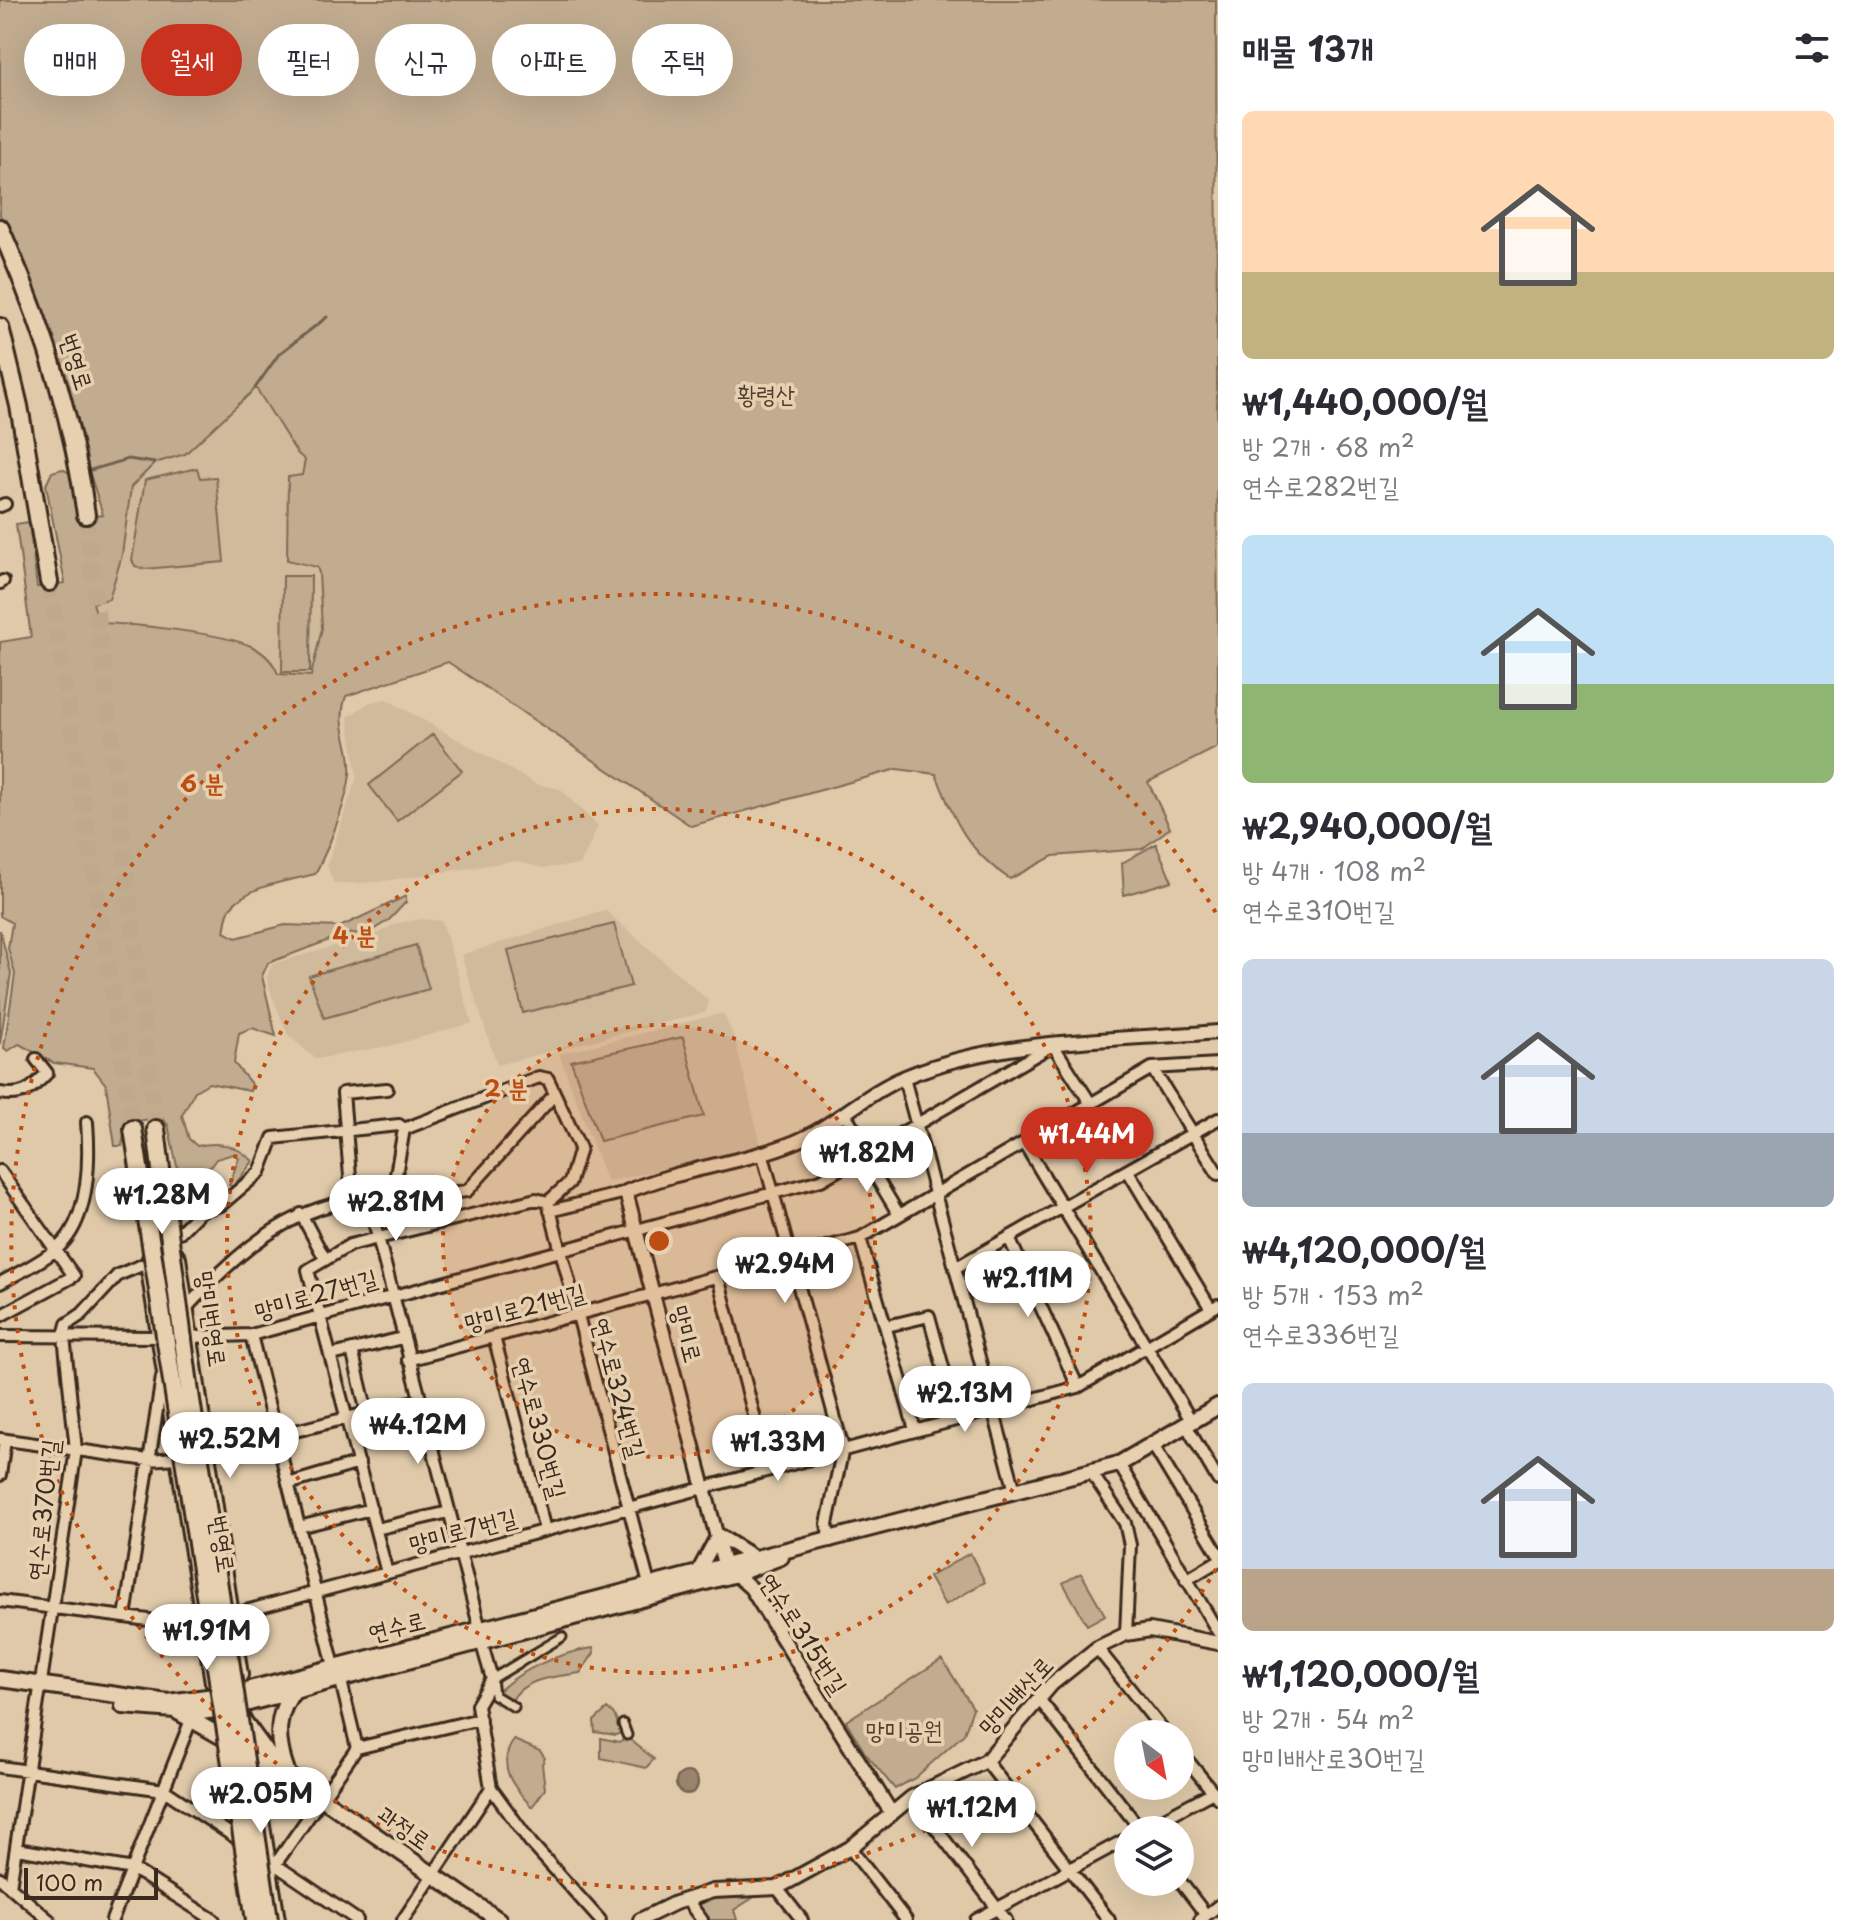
<!DOCTYPE html>
<html lang="ko">
<meta charset="utf-8">
<style>
body{margin:0;font-family:"Playpen Sans","Poor Story",sans-serif;background:#f7f7f7;color:#2b2b33;height:100vh;display:flex;flex-direction:column;font-size:30px;white-space:nowrap}
*{box-sizing:border-box;margin:0}
p{font-size:26px;color:#7c7c81}
.icon{flex:none;width:44px;height:44px;fill:none;stroke:currentColor;stroke-width:2;stroke-linecap:round;stroke-linejoin:round}
.map{position:relative;flex:1;overflow:hidden}
.side{display:flex;flex-direction:column;background:#fff;width:640px}
.side>*{flex:none}
.hud{position:absolute;left:24px;top:24px;width:760px;height:72px;display:flex;gap:16px}
.needle{width:52px;rotate:148deg}
.controls{position:absolute;left:1114px;top:1720px;display:grid;gap:16px}
.controls a{display:grid;place-items:center;width:80px;height:80px;border-radius:50%;background:#fff;box-shadow:0 8px 32px #0002;font-size:40px}
.scale{position:absolute;left:24px;bottom:20px;width:134px;box-sizing:border-box;padding-left:8px;border:4px solid #3b2a1e;border-top:0;font-size:22px;line-height:28px;white-space:nowrap;color:#3b2a1e;-webkit-text-stroke:6px #e6d0af;paint-order:stroke}
.price{position:absolute;translate:-50% -68px;padding:0 18px;border-radius:28px;background:#fff;color:#222;font-size:26px;line-height:52px;filter:drop-shadow(0 2px 4px #0008)}
.price::after{content:'';position:absolute;left:50%;top:48px;width:24px;height:18px;margin-left:-12px;background:inherit;clip-path:polygon(0 0,100% 0,50% 100%)}
.price.current{background:#c8321e;color:#fff}
ul{padding:0;list-style:none}
li{display:grid;align-content:center;gap:16px;height:424px;padding:0 24px}
li span{display:grid;place-items:center;height:248px;border-radius:12px;color:#555}
li>.icon{margin-inline-start:auto}
span .icon{width:144px;height:144px;fill:#fffc;stroke-width:1}
li b{font-size:34px}
h2{display:flex;justify-content:space-between;align-items:center;height:96px;padding:0 24px;font-size:34px}
.tag{padding:0 28px;border-radius:36px;background:#fff;box-shadow:0 8px 32px #0002;font-size:28px;line-height:72px}
.tag.current{background:#c8321e;color:#fff}
main{display:flex;flex:1;min-height:0}
.map>svg:first-child{display:block}
</style>
<main>
<div class="map">
<svg width="1218" height="1920" viewBox="0 0 1218 1920">
<rect width="100%" height="100%" fill="#dfc9a9"/>
<filter id="ink" filterUnits="userSpaceOnUse"><feTurbulence type="fractalNoise" baseFrequency=".0125" numOctaves="2"/><feDisplacementMap in="SourceGraphic" scale="16" xChannelSelector="R" yChannelSelector="G"/><feConvolveMatrix kernelMatrix="1 2 1 2 8 2 1 2 1" color-interpolation-filters="sRGB"/></filter>
<g filter="url(#ink)">
<!-- built -->
<path fill="#d0ba9c" d="M255 388 297 453 305 460 302 475 288 477 287 559 317 567 319 573 322 628 311 676 278 674 228 641 127 623H99L93 603 109 599 122 555 131 487 155 463 185 454Z
M386 699 536 784 560 789 598 826 580 865 543 868 515 861 378 882 334 884 327 866 357 776 348 717 370 702Z
M605 910 709 1001 706 1012 497 1065 461 955Z
M423 919 442 921 472 1023 393 1045 316 1059 288 1035 270 991 267 977 272 964 379 933 396 923Z
M723 1013 735 1039 761 1146 607 1182 559 1054Z"/>
<!-- green -->
<path fill="#c1ac90" stroke="#7e6b57" stroke-width="2" fill-rule="evenodd" d="M0 0H1216L1218 747 1148 782 1170 828 1142 849 1053 856 1010 879C966 850 955 821 936 774L897 769 691 826 448 662 346 696C335 727 353 746 350 774 347 801 328 850 315 874 289 881 249 885 231 907 226 913 226 924 224 932L236 938 285 925 340 927 406 896V902L389 920 368 933 345 934 268 963 262 976 276 1036 252 1028 239 1033 234 1063 252 1085 250 1091 209 1083 195 1091 182 1115 189 1139 197 1146C221 1141 236 1145 253 1161L233 1187 229 1185 239 1158 233 1154 216 1159 206 1173 217 1193 196 1199 184 1198 168 1125 161 1117 126 1123 122 1146H115L106 1085 93 1068 54 1063 19 1044 8 1051 4 1048 15 974 8 948 12 923 0 916V642L31 637 16 524 29 522 37 587 65 583 46 485 52 472 62 469 72 474 79 518 103 515 25 269 0 215ZM256 388 297 453 305 460 302 475 288 477 287 560 317 567 319 573 322 628 311 676 278 674C274 663 264 653 253 647 225 633 133 624 99 623L93 603 109 599 122 555 131 487 155 463 185 454Z
M197 468 200 478 216 477 224 562 144 569 135 566 132 560 145 480Z
M283 576H311L310 672H282Z
M433 734 462 771 397 821 369 785Z
M1156 844 1172 881 1124 895 1122 863Z
M614 924 631 986 523 1013 508 950Z
M0 930 11 973 0 1044Z
M416 945 429 989 324 1018 309 976Z
M683 1037 704 1116 600 1141 571 1061Z
M970 1553 985 1582 945 1605 929 1577Z
M1081 1573 1105 1615 1087 1625 1063 1583Z
M593 1648 594 1653 580 1673C556 1677 525 1677 512 1700L498 1692C521 1669 562 1652 593 1648Z
M942 1659 973 1708 964 1734 915 1778 895 1789 865 1753 846 1721Z
M607 1709 613 1713 623 1732 616 1735 595 1732 594 1721Z
M627 1737 654 1759 646 1768 601 1758V1738L619 1742Z
M514 1740 540 1751 545 1758 542 1764 545 1789 532 1807C514 1788 495 1766 514 1740Z
M733 1894H759L734 1910 737 1920H705L695 1907 709 1899Z"/>
<!-- water -->
<path fill="#98846d" stroke="#73604d" stroke-width="2" d="M676 1783a11 11 0 1 1 22 0a11 11 0 1 1-22 0Z"/>
<g fill="none" stroke-linecap="round" stroke-linejoin="round">
<!-- stream -->
<path stroke="#73604d" stroke-width="3" d="M255 388 279 354 327 317
M91 470 128 459 155 463"/>
<!-- trunk-tunnel -->
<path stroke="#bea98d" stroke-width="16" stroke-dasharray="16 8" stroke-linecap="butt" d="M86 515 156 1129
M49 582 133 1129"/>
<!-- pedestrian casing -->
<g stroke="#3b2a1e" stroke-width="13">
<path id="pedestrian" d="M514 1707 494 1695 492 1679 562 1637
M623 1724 627 1735"/>
</g>
<!-- minor casing -->
<g stroke="#3b2a1e" stroke-width="16">
<path id="minor" d="M0 506 5 504
M0 583 3 581
M1152 1068 1218 1174
M904 1078 1015 1491
M0 1093C23 1097 32 1089 47 1073L36 1059
M845 1114 869 1152
M1024 1143 1192 1422
M762 1152 843 1448 827 1524 830 1541
M863 1155 899 1215
M0 1171 74 1276 0 1316
M1128 1171 1211 1309
M368 1199 480 1629
M352 1200 343 1093 387 1089
M548 1202 649 1584
M550 1211 626 1192
M301 1214 325 1259
M180 1232 202 1210 221 1205 260 1172 273 1138 399 1125 404 1129
M860 1238 915 1430
M1009 1238 1078 1387
M955 1268 1218 1119
M718 1277 768 1469
M0 1283C18 1273 38 1264 54 1251 90 1224 90 1162 87 1122
M187 1307C233 1257 285 1209 356 1200 393 1195 430 1195 467 1191L554 1095
M887 1326 929 1316 957 1418
M251 1335 334 1666
M0 1336 158 1337
M191 1337 251 1335 821 1180 1053 1045 1091 1104
M494 1337 545 1530
M352 1350 367 1413
M332 1355 402 1338
M408 1360 860 1238 1152 1068 1218 1064
M1186 1425 1218 1480
M0 1439 148 1460 177 1458
M1153 1445 1218 1553
M208 1453 418 1400
M1119 1464 1218 1632
M1091 1472 1125 1523 1130 1545 1126 1634
M0 1475 5 1440
M288 1484 359 1463
M299 1527 371 1509
M376 1529 449 1512
M387 1573 308 1270 350 1245 536 1199 548 1202 570 1182 580 1148 548 1079 539 1077 404 1129 392 1197
M1186 1580 1218 1561
M0 1601 203 1627
M231 1615 1078 1387 1218 1305
M125 1617 162 1377
M481 1641 492 1679 477 1705 491 1788 531 1843 600 1920
M1097 1648 1166 1734
M340 1677 357 1748
M1039 1699 1141 1830
M1180 1751 1218 1798
M986 1761 1109 1920
M0 1767 164 1790 244 1843
M912 1797 1006 1920
M1142 1830 1213 1792
M850 1848 906 1920
M17 1849 133 1869 214 1920
M264 1857 357 1920
M272 1869 357 1748 480 1719
M0 1878 49 1920
M1180 1881 1206 1915
M10 1887 76 1450 64 1336 67 1324 82 1314 118 1275 147 1263
M777 1888 802 1920
M686 1899 702 1920
M112 1920 191 1720
M403 1920 491 1788
M976 1920 1128 1838
M1200 1920 1218 1906"/>
</g>
<!-- tertiary casing -->
<g stroke="#3b2a1e" stroke-width="18">
<path id="tertiary" d="M176 1253 179 1258 241 1675 230 1694 212 1682 147 1263 150 1256Z
M698 1572 718 1535 752 1556
M265 1762 254 1769 278 1920
M892 1814 751 1588 724 1564 626 1192C681 1168 741 1164 795 1142 834 1126 866 1093 905 1077 1002 1037 1115 1041 1218 1032
M640 1920 675 1903 713 1891 777 1888 850 1848 912 1797 986 1761 1052 1684 1097 1648 1126 1634 1150 1630 1218 1643"/>
</g>
<!-- secondary casing -->
<g stroke="#3b2a1e" stroke-width="20">
<path id="secondary" d="M0 1679 168 1702 230 1694 1119 1464 1218 1406
M123 1706 201 1712 234 1707 736 1574 781 1557
M178 1712 271 1765
M238 1713 273 1761 288 1775 499 1920
M287 1771C276 1741 274 1712 297 1688"/>
</g>
<!-- trunk casing -->
<g stroke="#3b2a1e" stroke-width="22">
<path id="trunk" d="M0 228C41 320 73 415 86 515
M0 327 19 406 49 582
M133 1129 147 1219
M156 1129 167 1217"/>
</g>
<!-- pedestrian -->
<use href="#pedestrian" stroke="#e6d0af" stroke-width="7"/>
<!-- minor -->
<use href="#minor" stroke="#e6d0af" stroke-width="10"/>
<!-- tertiary -->
<use href="#tertiary" stroke="#e6d0af" stroke-width="12"/>
<!-- secondary -->
<use href="#secondary" stroke="#e6d0af" stroke-width="14"/>
<!-- trunk -->
<use href="#trunk" stroke="#e6d0af" stroke-width="16"/>
<!-- trunk-bridge casing -->
<g stroke="#3b2a1e" stroke-width="22" stroke-linecap="butt">
<path id="trunk-bridge" d="M167 1217 190 1393 269 1920
M147 1219 255 1920"/>
</g>
<!-- trunk-bridge -->
<use href="#trunk-bridge" stroke="#e6d0af" stroke-width="16"/>
</g>
</g>
<!-- distance rings -->
<circle cx="659" cy="1241" r="216" fill="#bd4d10" fill-opacity=".12"/>
<g fill="none" stroke="#bd4d10" stroke-width="4" stroke-dasharray="4 8">
<circle cx="659" cy="1241" r="216"/>
<circle cx="659" cy="1241" r="432"/>
<path d="M1216 1569A647 647 0 1 1 1216 913"/>
</g>
<g text-anchor="middle" stroke-width="7" stroke-linejoin="round" paint-order="stroke">
<!-- street labels -->
<g font-size="24" fill="#3b2a1e" stroke="#e6d0af">
<text transform="translate(76 362) rotate(73)" y="8">번영로</text>
<text transform="translate(316 1295) rotate(-16)" y="8">망미로27번길</text>
<text transform="translate(525 1308) rotate(-15)" y="8">망미로21번길</text>
<text transform="translate(211 1319) rotate(82)" y="8">망미번영로</text>
<text transform="translate(686 1334) rotate(75)" y="8">망미로</text>
<text transform="translate(618 1388) rotate(75)" y="8">연수로324번길</text>
<text transform="translate(539 1428) rotate(75)" y="8">연수로330번길</text>
<text transform="translate(44 1510) rotate(-84)" y="8">연수로370번길</text>
<text transform="translate(463 1531) rotate(-15)" y="8">망미로7번길</text>
<text transform="translate(222 1544) rotate(81)" y="8">번영로</text>
<text transform="translate(397 1627) rotate(-14)" y="8">연수로</text>
<text transform="translate(803 1634) rotate(57)" y="8">연수로315번길</text>
<text transform="translate(1016 1696) rotate(-47)" y="8">망미배산로</text>
<text transform="translate(404 1828) rotate(35)" y="8">과정로</text>
</g>
<!-- park labels -->
<g font-size="24" fill="#4f3e2f" stroke="#e6d0af">
<text x="766" y="403">황령산</text>
<text x="904" y="1739">망미공원</text>
</g>
</g>
<circle cx="659" cy="1241" r="12" fill="#bd4d10" stroke="#e6d0af" stroke-width="4"/>
<g font-size="24" text-anchor="middle" font-weight="bold" fill="#bd4d10" stroke="#e6d0af" stroke-width="7" stroke-linejoin="round" paint-order="stroke">
<text x="202" y="792">6 분</text>
<text x="354" y="944">4 분</text>
<text x="506" y="1097">2 분</text>
</g>
</svg>
<div class="controls">
<a><svg class="needle" viewBox="-14 -14 28 28"><path d="M0-13l5 13h-10z" fill="#e53935"/><path d="M0 13l5-13h-10z" fill="#7c7c81"/></svg></a>
<a><svg class="icon" aria-label="layers" viewBox="0 0 24 24"><path d="M12 4l9 5-9 5-9-5zM3 14l9 5 9-5"/></svg></a>
</div>
<div class="scale">100 m</div>
<b class="price current" style="left:1087px;top:1175px">₩1.44M</b>
<b class="price" style="left:867px;top:1194px">₩1.82M</b>
<b class="price" style="left:162px;top:1236px">₩1.28M</b>
<b class="price" style="left:396px;top:1243px">₩2.81M</b>
<b class="price" style="left:785px;top:1305px">₩2.94M</b>
<b class="price" style="left:1028px;top:1319px">₩2.11M</b>
<b class="price" style="left:965px;top:1434px">₩2.13M</b>
<b class="price" style="left:418px;top:1466px">₩4.12M</b>
<b class="price" style="left:230px;top:1480px">₩2.52M</b>
<b class="price" style="left:778px;top:1483px">₩1.33M</b>
<b class="price" style="left:207px;top:1672px">₩1.91M</b>
<b class="price" style="left:261px;top:1835px">₩2.05M</b>
<b class="price" style="left:972px;top:1849px">₩1.12M</b>
<div class="hud">
<a class="tag">매매</a>
<a class="tag current">월세</a>
<a class="tag">필터</a>
<a class="tag">신규</a>
<a class="tag">아파트</a>
<a class="tag">주택</a>
</div>
</div>
<section class="side">
<h2>매물 13개<svg class="icon" aria-label="filters" viewBox="0 0 24 24"><path d="M4 7h16M4 17h16"/><circle cx="9" cy="7" r="2"/><circle cx="15" cy="17" r="2"/></svg></h2>
<ul>
<li><span style="background:linear-gradient(#ffd9b3 65%,#c2b280 0)"><svg class="icon" aria-label="home" viewBox="0 0 24 24"><path d="M3 11l9-7 9 7M6 9v11h12V9"/></svg></span><div><b>₩1,440,000/월</b><p>방 2개 · 68 m²</p><p>연수로282번길</p></div></li>
<li><span style="background:linear-gradient(#bfe0f5 60%,#8fb573 0)"><svg class="icon" aria-label="home" viewBox="0 0 24 24"><path d="M3 11l9-7 9 7M6 9v11h12V9"/></svg></span><div><b>₩2,940,000/월</b><p>방 4개 · 108 m²</p><p>연수로310번길</p></div></li>
<li><span style="background:linear-gradient(#c9d6e8 70%,#9aa5b1 0)"><svg class="icon" aria-label="home" viewBox="0 0 24 24"><path d="M3 11l9-7 9 7M6 9v11h12V9"/></svg></span><div><b>₩4,120,000/월</b><p>방 5개 · 153 m²</p><p>연수로336번길</p></div></li>
<li><span style="background:linear-gradient(#c9d6e8 75%,#b9a48a 0)"><svg class="icon" aria-label="home" viewBox="0 0 24 24"><path d="M3 11l9-7 9 7M6 9v11h12V9"/></svg></span><div><b>₩1,120,000/월</b><p>방 2개 · 54 m²</p><p>망미배산로30번길</p></div></li>
</ul>
</section>
</main>
